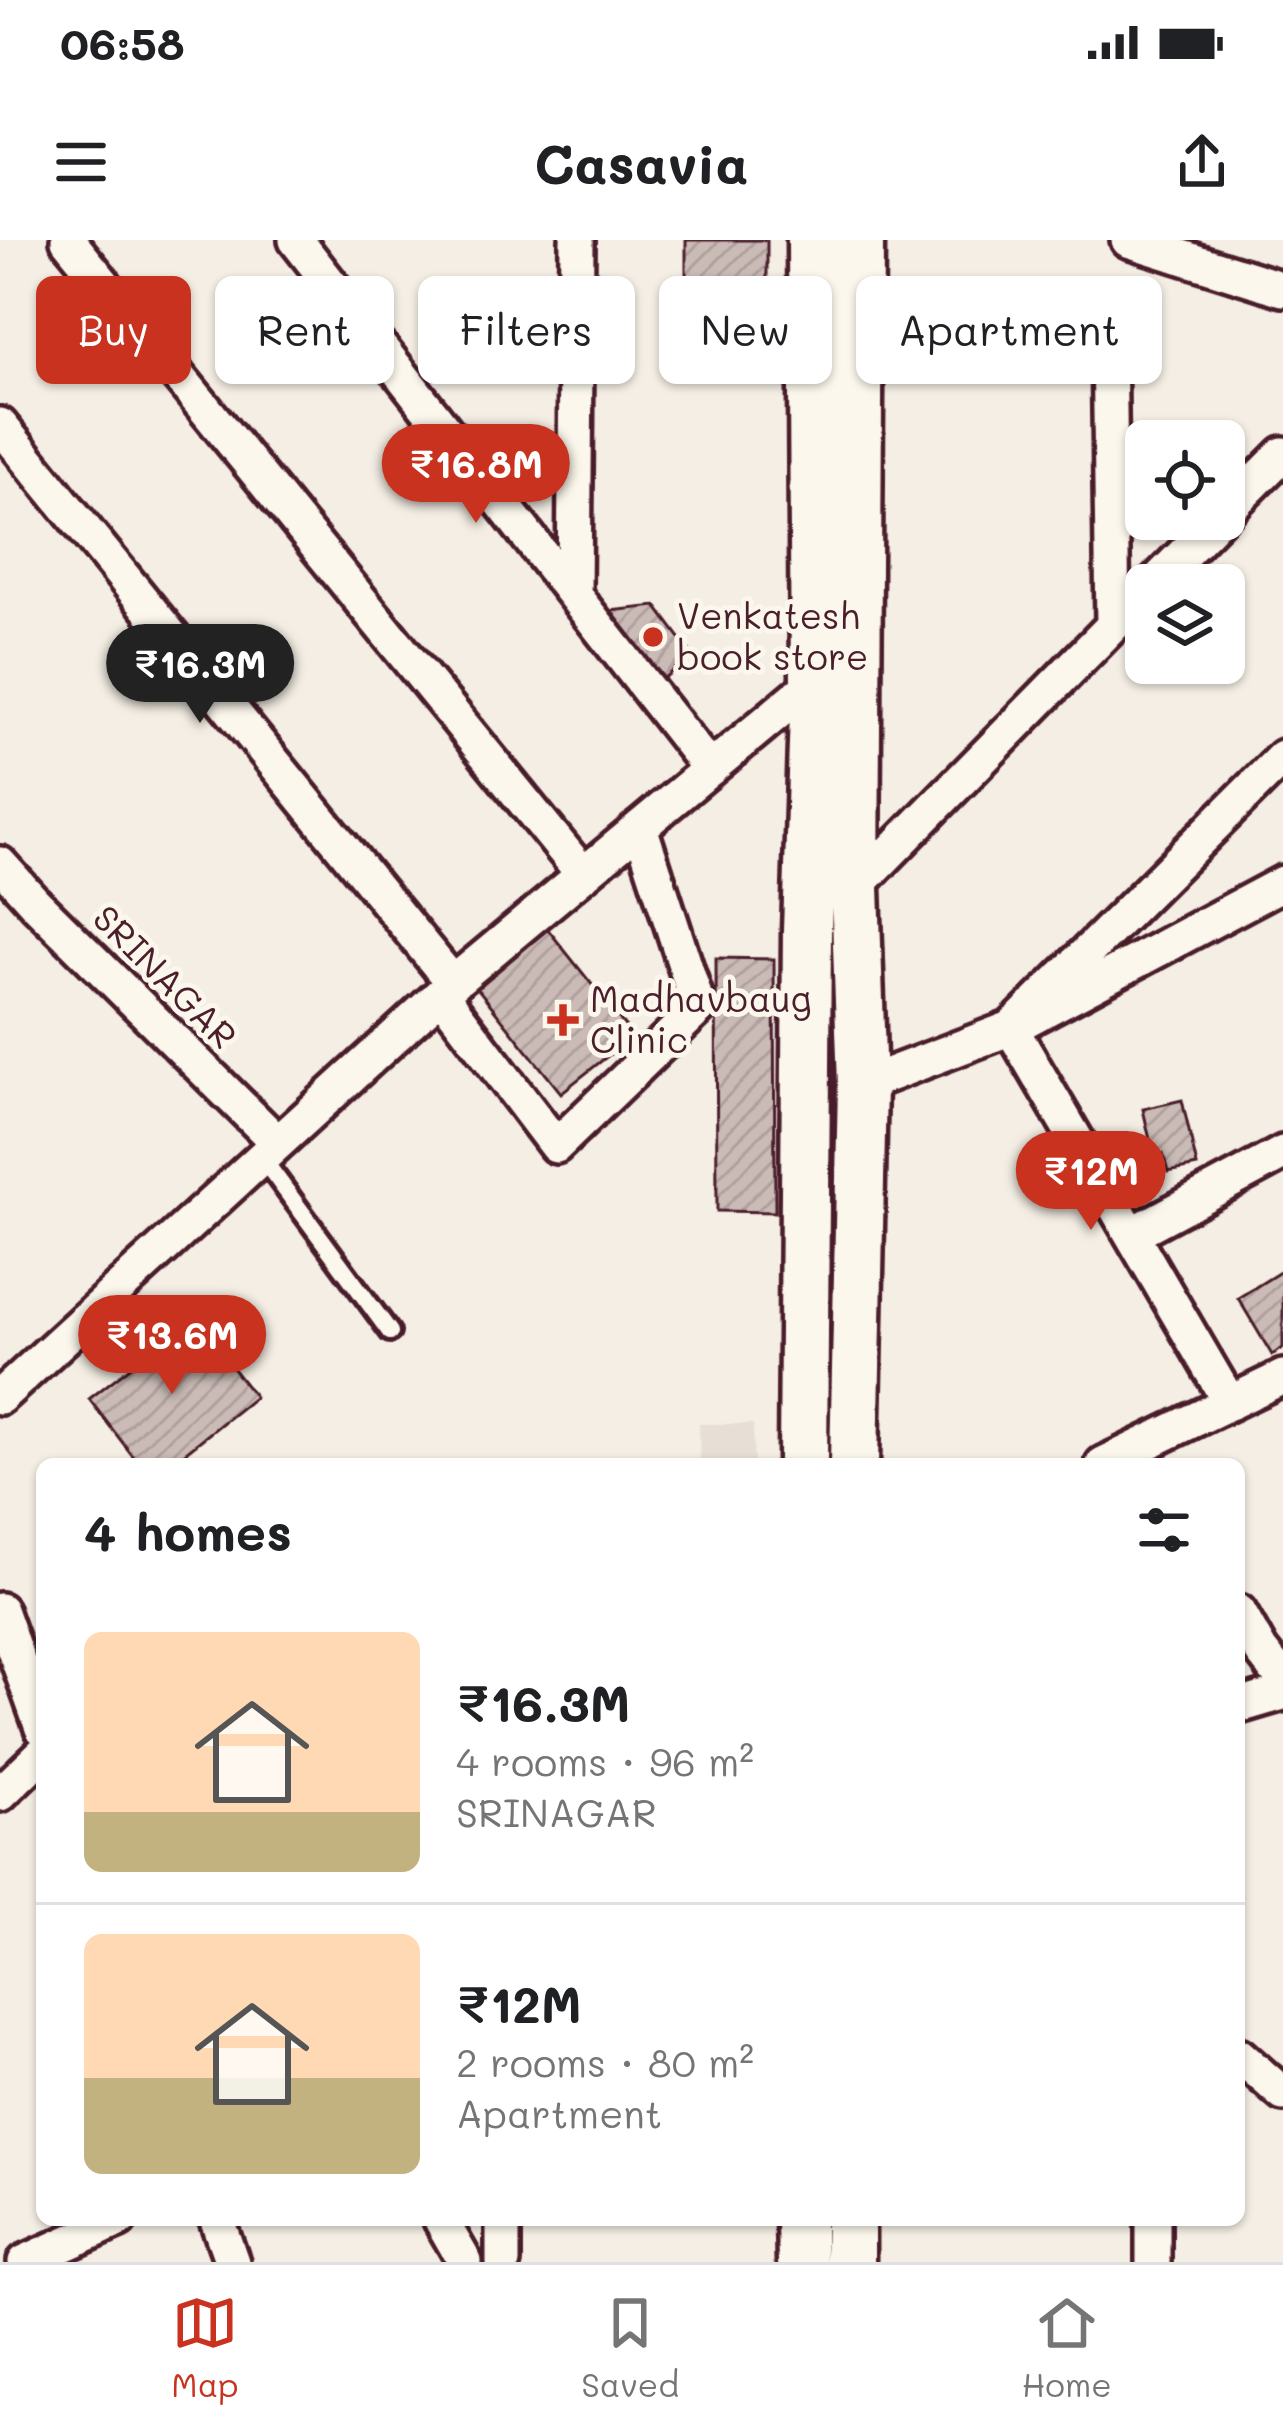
<!DOCTYPE html>
<meta charset="utf-8">
<style>
body{margin:0;font-family:Mali,sans-serif;background:#f6f6f6;color:#202124;height:100vh;display:flex;flex-direction:column;font-size:45px;white-space:nowrap}
*{box-sizing:border-box;margin:0}
p{font-size:39px;color:#757577}
.icon{flex:none;width:66px;height:66px;fill:none;stroke:currentColor;stroke-width:2;stroke-linecap:round;stroke-linejoin:round}
.map{position:relative;flex:1;overflow:hidden}
.panel{position:absolute;left:36px;top:1218px;width:1209px;height:768px;display:flex;flex-direction:column;background:#fff;border-radius:18px;box-shadow:0 3px 9px #0004}
.panel>*{flex:none}
.hud{position:absolute;left:36px;top:36px;width:1212px;height:108px;display:flex;gap:24px}
.fabs{position:absolute;left:1125px;top:180px;display:grid;gap:24px}
.fabs a{display:grid;place-items:center;width:120px;height:120px;border-radius:18px;background:#fff;box-shadow:0 3px 9px #0004;font-size:60px}
.price{position:absolute;translate:-50% -102px;padding:0 27px;border-radius:42px;background:#c8321e;color:#fff;font-size:39px;line-height:78px;filter:drop-shadow(0 3px 6px #0008)}
.price::after{content:'';position:absolute;left:50%;top:72px;width:36px;height:27px;margin-left:-18px;background:inherit;clip-path:polygon(0 0,100% 0,50% 100%)}
.price.current{background:#222;color:#fff}
ul{padding:0;list-style:none}
li{display:flex;align-items:center;gap:36px;height:300px;padding:0 48px}
li+li{border-top:3px solid #e0e0e0}
li span{display:grid;place-items:center;flex:none;width:336px;height:240px;border-radius:18px;color:#555}
li>.icon{margin-inline-start:auto}
span .icon{width:144px;height:144px;fill:#fffc;stroke-width:1}
li b{font-size:51px}
h2{display:flex;justify-content:space-between;align-items:center;height:144px;padding:0 48px;font-size:51px}
.tag{padding:0 42px;border-radius:18px;background:#fff;box-shadow:0 3px 9px #0004;font-size:42px;line-height:108px}
.tag.current{background:#c8321e;color:#fff}
.status{display:flex;justify-content:space-between;align-items:center;height:84px;padding:0 60px;background:#fff;direction:ltr}
.status svg{height:33px;fill:currentColor}
header{display:flex;justify-content:space-between;align-items:center;height:156px;padding:0 48px;background:#fff;font-size:54px;font-weight:700}
.menu{display:flex;justify-content:space-around;align-items:center;height:168px;border-top:3px solid #e0e0e0;background:#fff;font-size:33px;color:#757577}
.menu a{display:grid;justify-items:center;gap:6px}
.menu .current{color:#c8321e}
.map>svg:first-child{display:block}
</style>
<div class="status"><b>06:58</b><svg viewBox="0 0 49 12"><path d="M0 12V9h3v3zM5 12V6h3v6zM10 12V3h3v9zM15 12V0h3v12zM26 1h20v11H26zM47 4h2v5h-2z"/></svg></div>
<header><svg class="icon" aria-label="menu" viewBox="0 0 24 24"><path d="M4 6h16M4 12h16M4 18h16"/></svg>Casavia<svg class="icon" aria-label="share" viewBox="0 0 24 24"><path d="M12 15V3M7 8l5-5 5 5M5 13v7h14v-7"/></svg></header>
<div class="map">
<svg width="1283" height="2022" viewBox="0 0 1283 2022">
<defs>
<pattern id="building-hatch" width="6" height="6" patternUnits="userSpaceOnUse" patternTransform="scale(3)"><rect width="6" height="6" fill="#cabbb6"/><path d="M-1 1l2-2M0 6l6-6M5 7l2-2" fill="none" stroke="#afa09d"/></pattern>
</defs>
<rect width="100%" height="100%" fill="#f4eee4"/>
<filter id="ink" filterUnits="userSpaceOnUse"><feTurbulence type="fractalNoise" baseFrequency=".00833" numOctaves="2"/><feDisplacementMap in="SourceGraphic" scale="24" xChannelSelector="R" yChannelSelector="G"/><feConvolveMatrix kernelMatrix="1 2 1 2 8 2 1 2 1" color-interpolation-filters="sRGB"/></filter>
<g filter="url(#ink)">
<!-- built -->
<path fill="#e7dfd6" d="M753 1184 754 1224H700L699 1184Z"/>
<!-- building -->
<path fill="url(#building-hatch)" stroke="#4a1f2b" stroke-width="3" d="M686 0H767V52H686Z
M656 366 692 414 662 440 610 371Z
M546 687 633 796 561 853 474 744Z
M716 718 774 719 775 972 717 971Z
M1182 860 1197 926 1168 932 1163 914 1154 917 1143 869Z
M1283 1030V1108L1272 1115 1238 1058Z
M193 1078 255 1157 171 1224H139L89 1159Z"/>
<g fill="none" stroke-linecap="round" stroke-linejoin="round">
<!-- lane casing -->
<g stroke="#4a1f2b" stroke-width="26">
<path id="lane" d="M262 918 390 1092"/>
</g>
<!-- street casing -->
<g stroke="#4a1f2b" stroke-width="42">
<path id="street" d="M68 0 583 634
M296 0 710 529
M1128 0 1283 49
M1109 99 1113 385
M0 185 453 743
M1224 273 1283 214
M1153 345 1218 279
M574 355 577 0
M0 624 36 664 278 903
M855 648 1146 352
M441 754 556 906 699 768 640 587
M862 845 1011 788 1283 643
M1132 994 1283 913
M0 1157 453 743 825 433
M1230 1163 1011 788 1283 517
M1103 1224 1283 1137
M0 1370 42 1488
M1239 1372 1261 1411 1283 1439
M1239 1466 1283 1453
M0 1554 42 1514
M1239 1815 1283 1854
M217 1980 232 2022
M441 1980 465 2022
M25 2022 119 1980
M503 2022V1980
M1153 2022V1980"/>
</g>
<!-- secondary casing -->
<g stroke="#4a1f2b" stroke-width="57">
<path id="secondary" d="M803 1224 807 691 815 441 812 0
M854 1224 862 845 855 648 859 0
M801 1980 802 2022
M850 2022V1980"/>
</g>
<!-- lane -->
<use href="#lane" stroke="#fbf7ec" stroke-width="16"/>
<!-- street -->
<use href="#street" stroke="#fbf7ec" stroke-width="33"/>
<!-- secondary -->
<use href="#secondary" stroke="#fbf7ec" stroke-width="48"/>
</g>
</g>
<!-- markers -->
<g fill="#c8321e" stroke="#fbf7ec" stroke-width="4.5">
<circle cx="653" cy="397" r="12"/>
<path d="M557 762h12v12h12v12h-12v12h-12v-12h-12v-12h12z"/>
</g>
<g text-anchor="middle" stroke-width="10" stroke-linejoin="round" paint-order="stroke">
<!-- poi labels -->
<g font-size="36" fill="#4a1f2b" stroke="#fbf7ec" text-anchor="start">
<text x="677" y="389">Venkatesh<tspan x="677" dy="41">book store</tspan></text>
<text x="590" y="772">Madhavbaug<tspan x="590" dy="41">Clinic</tspan></text>
</g>
<!-- street labels -->
<g font-size="36" fill="#4a1f2b" stroke="#fbf7ec">
<text transform="translate(165 737) rotate(45)" y="13">SRINAGAR</text>
</g>
</g>
</svg>
<div class="fabs">
<a><svg class="icon" aria-label="locate" viewBox="0 0 24 24"><circle cx="12" cy="12" r="6"/><path d="M12 2v4M12 18v4M2 12h4M18 12h4"/></svg></a>
<a><svg class="icon" aria-label="layers" viewBox="0 0 24 24"><path d="M12 4l9 5-9 5-9-5zM3 14l9 5 9-5"/></svg></a>
</div>
<b class="price" style="left:476px;top:286px">₹16.8M</b>
<b class="price current" style="left:200px;top:486px">₹16.3M</b>
<b class="price" style="left:1091px;top:993px">₹12M</b>
<b class="price" style="left:172px;top:1157px">₹13.6M</b>
<div class="hud">
<a class="tag current">Buy</a>
<a class="tag">Rent</a>
<a class="tag">Filters</a>
<a class="tag">New</a>
<a class="tag">Apartment</a>
</div>
<section class="panel">
<h2>4 homes<svg class="icon" aria-label="filters" viewBox="0 0 24 24"><path d="M4 7h16M4 17h16"/><circle cx="9" cy="7" r="2"/><circle cx="15" cy="17" r="2"/></svg></h2>
<ul>
<li><span style="background:linear-gradient(#ffd9b3 75%,#c2b280 0)"><svg class="icon" aria-label="home" viewBox="0 0 24 24"><path d="M3 11l9-7 9 7M6 9v11h12V9"/></svg></span><div><b>₹16.3M</b><p>4 rooms · 96 m²</p><p>SRINAGAR</p></div></li>
<li><span style="background:linear-gradient(#ffd9b3 60%,#c2b280 0)"><svg class="icon" aria-label="home" viewBox="0 0 24 24"><path d="M3 11l9-7 9 7M6 9v11h12V9"/></svg></span><div><b>₹12M</b><p>2 rooms · 80 m²</p><p>Apartment</p></div></li>
</ul>
</section>
</div>
<nav class="menu">
<a class="current"><svg class="icon" aria-label="map" viewBox="0 0 24 24"><path d="M3 6l6-2 6 2 6-2v14l-6 2-6-2-6 2zM9 4v14M15 6v14"/></svg>Map</a>
<a><svg class="icon" aria-label="saved" viewBox="0 0 24 24"><path d="M7 4h10v16l-5-4-5 4z"/></svg>Saved</a>
<a><svg class="icon" aria-label="home" viewBox="0 0 24 24"><path d="M3 11l9-7 9 7M6 9v11h12V9"/></svg>Home</a>
</nav>
